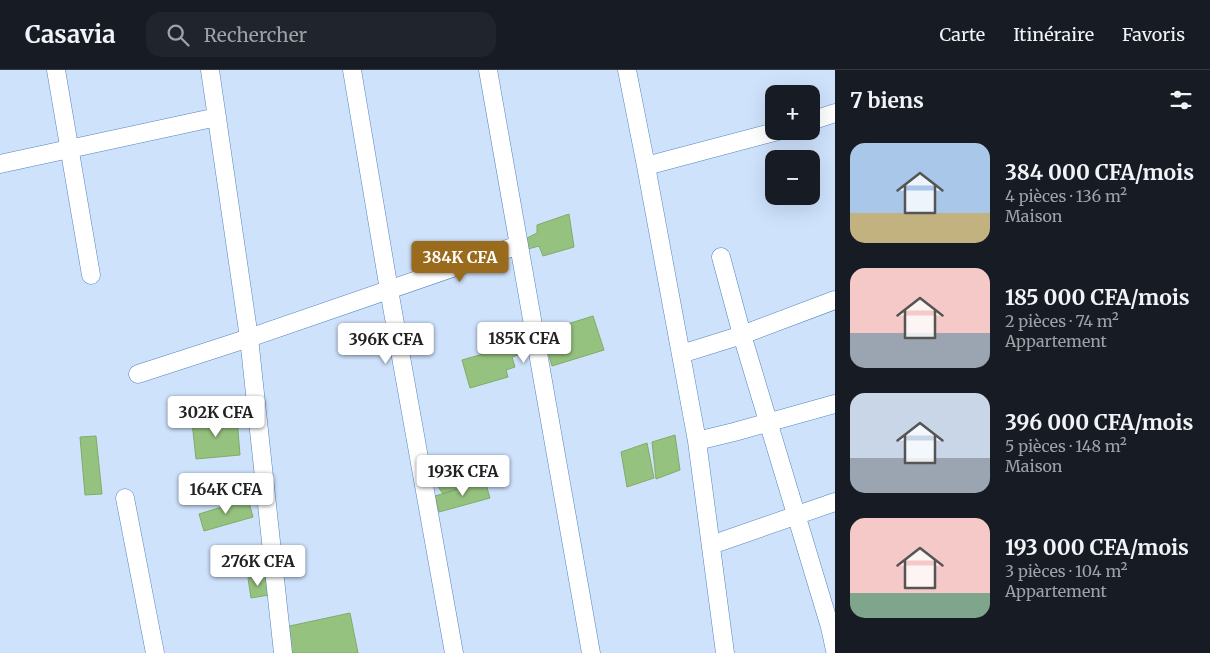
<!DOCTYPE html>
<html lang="fr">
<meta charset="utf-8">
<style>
body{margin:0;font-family:Merriweather,serif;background:#20242c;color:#f1f3f6;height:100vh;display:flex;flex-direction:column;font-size:19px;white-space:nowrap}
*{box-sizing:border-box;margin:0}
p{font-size:16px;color:#9ea1a6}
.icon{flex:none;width:28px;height:28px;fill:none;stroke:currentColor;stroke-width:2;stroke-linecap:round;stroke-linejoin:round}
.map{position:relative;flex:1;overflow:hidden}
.panel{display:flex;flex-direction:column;background:#171b24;width:375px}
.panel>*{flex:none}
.tools{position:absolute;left:765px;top:15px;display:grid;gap:10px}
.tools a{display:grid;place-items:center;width:55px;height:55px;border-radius:10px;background:#171b24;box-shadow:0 5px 20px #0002;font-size:25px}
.price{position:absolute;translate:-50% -42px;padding:0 11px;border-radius:5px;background:#fff;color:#222;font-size:16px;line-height:32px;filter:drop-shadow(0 1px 2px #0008)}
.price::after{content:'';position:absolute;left:50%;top:30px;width:15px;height:11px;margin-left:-8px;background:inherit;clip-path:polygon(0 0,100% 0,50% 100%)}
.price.current{background:#9a6b1c;color:#fff}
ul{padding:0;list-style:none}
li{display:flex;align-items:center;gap:15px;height:125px;padding:0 15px}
li span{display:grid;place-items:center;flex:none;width:140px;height:100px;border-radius:15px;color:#555}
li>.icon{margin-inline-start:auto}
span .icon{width:60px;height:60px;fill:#fffc;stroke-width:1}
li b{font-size:21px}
h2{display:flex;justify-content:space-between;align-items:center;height:60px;padding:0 15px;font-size:21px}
header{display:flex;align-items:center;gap:30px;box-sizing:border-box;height:70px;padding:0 25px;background:#171b24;border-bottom:1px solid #363941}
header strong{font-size:24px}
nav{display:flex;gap:28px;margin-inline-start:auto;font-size:18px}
.search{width:350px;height:45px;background:#20242c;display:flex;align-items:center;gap:12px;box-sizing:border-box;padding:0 18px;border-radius:15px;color:#9ea1a6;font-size:19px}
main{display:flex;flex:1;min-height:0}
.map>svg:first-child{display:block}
</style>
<header>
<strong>Casavia</strong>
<div class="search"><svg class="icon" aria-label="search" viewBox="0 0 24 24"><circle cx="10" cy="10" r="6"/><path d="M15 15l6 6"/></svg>Rechercher</div>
<nav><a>Carte</a><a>Itinéraire</a><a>Favoris</a></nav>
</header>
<main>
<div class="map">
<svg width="835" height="583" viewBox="0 0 835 583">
<rect width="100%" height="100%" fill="#cee2fc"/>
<!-- building -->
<path fill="#96c27f" stroke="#80ac68" d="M569 144 574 177 543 186 539 176 528 179 525 169 537 163V155Z
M593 246 604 280 552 296 542 262Z
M518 274 521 284 512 287 515 297 506 300 508 307 470 318 462 290Z
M237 348 240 385 196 389 192 352Z
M675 365 680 400 656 409 652 372Z
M96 366 102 424 85 425 80 367Z
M647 373 654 408 627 417 621 382Z
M483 400 487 409 443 424 437 415Z
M485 411 490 428 439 442 435 426Z
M248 429 253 447 204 461 199 444Z
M265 505 269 525 251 528 248 508Z
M350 543 358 583H290L285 557Z"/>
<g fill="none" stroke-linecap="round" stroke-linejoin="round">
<!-- minor casing -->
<g stroke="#5383bf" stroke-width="19">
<path id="minor" d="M56 0 91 205
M210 0 249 268 283 583
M352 0 389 220 454 583
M488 0 591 583
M627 0 646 96 697 371 725 583
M811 51 835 43
M0 94 217 47
M646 96 778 61
M721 187 742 265 830 557 835 580
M681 284 742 265 835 230
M138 304 249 268 519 175
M697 371 734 362 835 334
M125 428 155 583
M711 475 835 432"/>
</g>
<!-- minor -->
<use href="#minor" stroke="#fff" stroke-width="18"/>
</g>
</svg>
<div class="tools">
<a>+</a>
<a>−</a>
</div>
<b class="price current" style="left:460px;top:213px">384K CFA</b>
<b class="price" style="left:524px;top:294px">185K CFA</b>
<b class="price" style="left:386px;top:295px">396K CFA</b>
<b class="price" style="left:216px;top:368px">302K CFA</b>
<b class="price" style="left:463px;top:427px">193K CFA</b>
<b class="price" style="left:226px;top:445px">164K CFA</b>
<b class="price" style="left:258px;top:517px">276K CFA</b>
</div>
<section class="panel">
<h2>7 biens<svg class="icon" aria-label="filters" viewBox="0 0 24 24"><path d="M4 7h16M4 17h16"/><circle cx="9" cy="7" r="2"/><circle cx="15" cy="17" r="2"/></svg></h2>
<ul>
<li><span style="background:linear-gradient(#a9c7e8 70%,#c2b280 0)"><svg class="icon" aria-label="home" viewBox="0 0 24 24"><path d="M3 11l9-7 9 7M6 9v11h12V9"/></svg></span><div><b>384 000 CFA/mois</b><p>4 pièces · 136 m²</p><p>Maison</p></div></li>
<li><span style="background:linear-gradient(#f6c9c9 65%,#9aa5b1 0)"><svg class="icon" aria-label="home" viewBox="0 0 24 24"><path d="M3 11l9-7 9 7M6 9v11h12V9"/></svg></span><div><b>185 000 CFA/mois</b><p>2 pièces · 74 m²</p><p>Appartement</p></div></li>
<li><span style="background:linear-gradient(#c9d6e8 65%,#9aa5b1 0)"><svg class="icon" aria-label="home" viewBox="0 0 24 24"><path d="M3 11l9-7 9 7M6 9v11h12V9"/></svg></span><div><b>396 000 CFA/mois</b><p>5 pièces · 148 m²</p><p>Maison</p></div></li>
<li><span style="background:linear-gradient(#f6c9c9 75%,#7fa58c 0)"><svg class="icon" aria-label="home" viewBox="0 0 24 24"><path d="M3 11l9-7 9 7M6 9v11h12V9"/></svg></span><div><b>193 000 CFA/mois</b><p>3 pièces · 104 m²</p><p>Appartement</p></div></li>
</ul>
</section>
</main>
